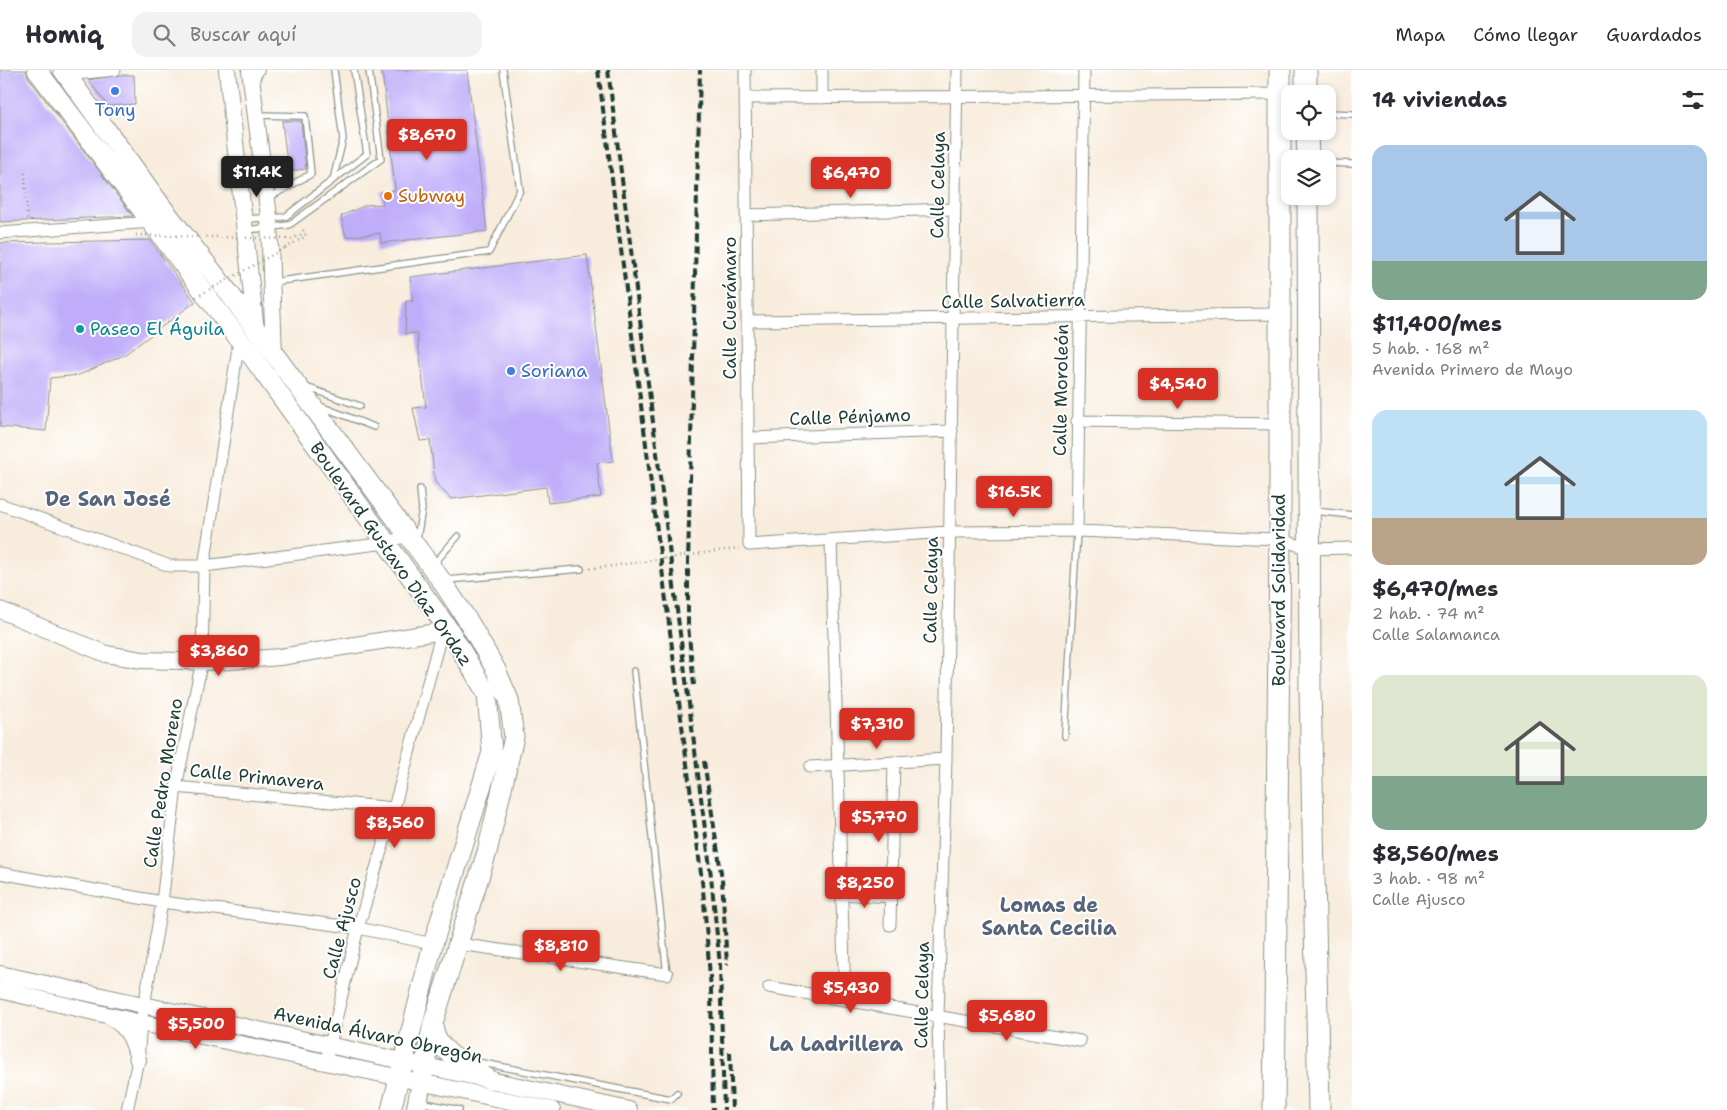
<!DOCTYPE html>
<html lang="es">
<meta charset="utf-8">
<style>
body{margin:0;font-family:"Shantell Sans",sans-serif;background:#f2f2f3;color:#2b2b33;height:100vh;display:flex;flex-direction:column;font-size:19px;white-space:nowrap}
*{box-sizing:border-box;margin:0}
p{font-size:16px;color:#7c7c81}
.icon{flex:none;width:28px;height:28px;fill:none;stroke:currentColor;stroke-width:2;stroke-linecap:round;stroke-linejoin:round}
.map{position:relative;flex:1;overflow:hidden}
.panel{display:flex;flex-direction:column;background:#fff;width:375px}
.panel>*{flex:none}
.controls{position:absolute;left:1281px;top:15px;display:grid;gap:10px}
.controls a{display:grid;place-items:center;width:55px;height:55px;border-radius:10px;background:#fff;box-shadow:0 2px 8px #0003;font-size:25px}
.price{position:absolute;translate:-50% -42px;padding:0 11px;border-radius:5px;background:#d93025;color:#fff;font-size:16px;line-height:32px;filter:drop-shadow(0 1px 2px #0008)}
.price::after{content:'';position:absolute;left:50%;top:30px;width:15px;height:11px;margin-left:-8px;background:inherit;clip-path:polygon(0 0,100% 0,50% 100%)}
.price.selected{background:#222;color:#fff}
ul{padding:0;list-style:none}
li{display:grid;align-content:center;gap:10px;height:265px;padding:0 20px}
li span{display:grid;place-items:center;height:155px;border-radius:15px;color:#555}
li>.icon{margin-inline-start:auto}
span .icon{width:90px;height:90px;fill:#fffc;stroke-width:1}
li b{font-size:21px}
h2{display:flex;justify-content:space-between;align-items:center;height:60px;padding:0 20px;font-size:21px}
header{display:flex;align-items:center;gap:30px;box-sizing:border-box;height:70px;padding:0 25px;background:#fff;border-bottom:1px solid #e1e1e2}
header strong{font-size:24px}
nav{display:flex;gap:28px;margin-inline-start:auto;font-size:18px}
.search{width:350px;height:45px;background:#f2f2f3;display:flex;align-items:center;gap:12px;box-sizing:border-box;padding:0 18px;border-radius:15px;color:#7c7c81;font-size:19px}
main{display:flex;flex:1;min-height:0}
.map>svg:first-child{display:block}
</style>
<header>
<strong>Homiq</strong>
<div class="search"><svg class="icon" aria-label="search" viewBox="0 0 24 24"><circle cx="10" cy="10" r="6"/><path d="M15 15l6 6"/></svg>Buscar aquí</div>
<nav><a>Mapa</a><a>Cómo llegar</a><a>Guardados</a></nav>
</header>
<main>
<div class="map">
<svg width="1352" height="1040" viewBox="0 0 1352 1040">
<rect width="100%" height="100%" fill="#fff"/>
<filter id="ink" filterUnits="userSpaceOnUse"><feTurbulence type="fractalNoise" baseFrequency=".02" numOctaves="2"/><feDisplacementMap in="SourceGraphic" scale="10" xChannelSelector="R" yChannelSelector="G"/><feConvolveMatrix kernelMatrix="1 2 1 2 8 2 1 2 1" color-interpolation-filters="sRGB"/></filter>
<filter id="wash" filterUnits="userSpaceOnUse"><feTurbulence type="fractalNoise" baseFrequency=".0096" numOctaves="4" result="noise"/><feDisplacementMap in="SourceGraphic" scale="20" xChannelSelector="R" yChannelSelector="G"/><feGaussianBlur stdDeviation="1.12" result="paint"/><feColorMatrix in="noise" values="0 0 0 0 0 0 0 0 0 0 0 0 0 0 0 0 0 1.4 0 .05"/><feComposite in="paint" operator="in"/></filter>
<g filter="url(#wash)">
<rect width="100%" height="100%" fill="#f8ecdc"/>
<g id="blocks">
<!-- building -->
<path fill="#bfadf9" d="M0 0H26L28 7 133 146 0 152Z
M382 0H467L487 161 381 173 380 163 346 167 341 146 366 135 383 134 381 122 395 120Z
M120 5H134L135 34 108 36 88 10Z
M282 51H301L306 99 288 101Z
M150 170 195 232 124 285 79 305 50 308 46 361 0 357V173Z
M587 185 613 391 597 393 601 427 548 433 546 417 451 429 435 412 430 370 420 371 413 338 426 337 417 263 405 264 406 231H413L410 207Z"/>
</g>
</g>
<g filter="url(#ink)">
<use href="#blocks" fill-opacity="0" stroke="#8c9488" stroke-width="1"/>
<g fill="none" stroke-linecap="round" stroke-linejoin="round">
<!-- lane casing -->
<g stroke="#8c9488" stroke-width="8">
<path id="lane" d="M256 10 261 0
M1328 43 1352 44
M256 45 305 46 311 104 268 128
M1328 93 1352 94
M333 110 367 84 354 0
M244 149 285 147 333 110 343 69 334 0
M247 160 289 155 381 89 369 0
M273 212 489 182 520 120 503 0
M306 317 360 336
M320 336 374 357
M1314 441 1352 445
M417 468 422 439 420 419
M433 495 458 466
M446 510 581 499
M634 601 667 904
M1065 666 1077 461
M472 991 671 1029 677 1023
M420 1032 459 1040"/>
</g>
<!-- street casing -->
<g stroke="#8c9488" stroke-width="13">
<path id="street" d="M745 0 749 475 949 462 1077 461 1280 469 1309 479 1352 478
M67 5 115 0
M745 28 1281 24
M822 28V0
M747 145 955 139
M0 163 153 152
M748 251 1280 244
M1077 351 1279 354
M749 368 952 361
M0 434 170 496H204L386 473 408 465
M1077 461 1084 0
M831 470 845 930
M810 697 946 689
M176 717 394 738
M0 803 162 832 358 858 433 874
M841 824 891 827
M890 855 894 692
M459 874 667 904
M769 917 1080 971
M326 991 358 858 394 738 442 561
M127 1040 138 990 141 953 162 832 176 717 202 591 204 496 239 271
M940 1040 938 946 946 689 957 0"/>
</g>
<!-- secondary casing -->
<g stroke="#8c9488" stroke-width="18">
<path id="secondary" d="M227 0 256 261
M250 0 269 147 274 285
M0 540 106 584 142 590 218 592 280 587 449 560
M0 904 629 1040
M0 920 141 953 552 1040
M112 948C129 958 134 972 138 990"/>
</g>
<!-- primary casing -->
<g stroke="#8c9488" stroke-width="21">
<path id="primary" d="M37 0 254 289 449 560 487 624 492 682 433 874 391 1040
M63 0 162 137 229 223 441 510 470 554 496 600 509 630 514 667 487 782 433 953 416 1040
M433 953C433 981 468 996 489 1009"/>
</g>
<!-- highway casing -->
<g stroke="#8c9488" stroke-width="23">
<path id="highway" d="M1306 0V24
M1307 61 1308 89
M1308 126 1310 617 1319 1040
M1274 1040 1280 469V0"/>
</g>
<!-- path -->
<path stroke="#8c9488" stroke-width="2.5" stroke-dasharray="1 4" stroke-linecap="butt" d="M25 103 27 149
M291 169 305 163
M285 178 306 166 302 158
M590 498 605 497"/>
<!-- lane -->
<use href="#lane" stroke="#fff" stroke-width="5.5"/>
<!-- street -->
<use href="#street" stroke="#fff" stroke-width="11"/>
<!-- secondary -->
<use href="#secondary" stroke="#fff" stroke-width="16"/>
<!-- primary -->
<use href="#primary" stroke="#fff" stroke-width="19"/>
<!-- highway -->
<use href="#highway" stroke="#fff" stroke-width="21"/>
<!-- rail -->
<path stroke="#1f3d34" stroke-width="4" stroke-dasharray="8 4" stroke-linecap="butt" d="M598 0 703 819 711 919 713 1040
M608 0 711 806 720 895 724 1040
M694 615 688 556V493L700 0
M704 691 722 809 727 895
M730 982 732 1040"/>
<!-- path-bridge -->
<path stroke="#8c9488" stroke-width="2.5" stroke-dasharray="1 4" stroke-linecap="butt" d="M136 165 291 169
M196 227 285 178
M605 497 739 478"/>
</g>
</g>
<!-- markers -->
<g fill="#3f7fe0" stroke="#fff" stroke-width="2">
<circle cx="115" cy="21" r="5"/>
<circle cx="511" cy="301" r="5"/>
</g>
<circle fill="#e8710a" stroke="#fff" stroke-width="2" cx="388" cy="126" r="5"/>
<circle fill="#0f9aa8" stroke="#fff" stroke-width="2" cx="80" cy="259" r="5"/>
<g text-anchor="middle" stroke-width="4" stroke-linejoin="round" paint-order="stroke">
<!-- shop labels -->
<g font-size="18" fill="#366cbe" stroke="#fff">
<text x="115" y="46">Tony</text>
<text x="521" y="307" text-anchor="start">Soriana</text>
</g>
<!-- street labels -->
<g font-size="18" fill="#1f3d34" stroke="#fff">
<text transform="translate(938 115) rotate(-89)" y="6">Calle Celaya</text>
<text transform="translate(1013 231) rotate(-1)" y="6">Calle Salvatierra</text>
<text transform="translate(730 238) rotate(-90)" y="6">Calle Cuerámaro</text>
<text transform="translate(1061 320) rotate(-89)" y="6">Calle Moroleón</text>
<text transform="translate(850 347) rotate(-2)" y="6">Calle Pénjamo</text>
<text transform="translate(391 484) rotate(55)" y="6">Boulevard Gustavo Díaz Ordaz</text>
<text transform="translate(931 520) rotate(-89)" y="6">Calle Celaya</text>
<text transform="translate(1279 520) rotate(-90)" y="6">Boulevard Solidaridad</text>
<text transform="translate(257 707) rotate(6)" y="6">Calle Primavera</text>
<text transform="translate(163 713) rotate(-81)" y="6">Calle Pedro Moreno</text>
<text transform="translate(342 858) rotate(-75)" y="6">Calle Ajusco</text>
<text transform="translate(922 925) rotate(-89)" y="6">Calle Celaya</text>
<text transform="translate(378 965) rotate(12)" y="6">Avenida Álvaro Obregón</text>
</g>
<!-- food labels -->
<g font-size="18" fill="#c56008" stroke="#fff" text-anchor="start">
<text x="398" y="132">Subway</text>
</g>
<!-- culture labels -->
<g font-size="18" fill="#0d838f" stroke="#fff" text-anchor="start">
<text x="90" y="265">Paseo El Águila</text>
</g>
<!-- quarter labels -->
<g font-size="20" font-weight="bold" fill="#576479" stroke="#fff">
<text x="108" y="436">De San José</text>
<text x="1049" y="842">Lomas de<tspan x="1049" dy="23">Santa Cecilia</tspan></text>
<text x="836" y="981">La Ladrillera</text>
</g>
</g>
</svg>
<div class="controls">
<a><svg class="icon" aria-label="locate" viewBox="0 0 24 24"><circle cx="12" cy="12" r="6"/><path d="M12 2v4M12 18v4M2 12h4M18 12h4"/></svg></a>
<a><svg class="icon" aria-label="layers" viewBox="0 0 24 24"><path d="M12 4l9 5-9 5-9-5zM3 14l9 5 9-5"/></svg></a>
</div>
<b class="price" style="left:427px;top:91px">$8,670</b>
<b class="price selected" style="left:257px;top:128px">$11.4K</b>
<b class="price" style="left:851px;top:129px">$6,470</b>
<b class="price" style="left:1178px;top:340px">$4,540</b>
<b class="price" style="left:1014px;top:448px">$16.5K</b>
<b class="price" style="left:219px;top:607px">$3,860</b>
<b class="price" style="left:877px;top:680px">$7,310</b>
<b class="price" style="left:879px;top:773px">$5,770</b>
<b class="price" style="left:395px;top:779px">$8,560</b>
<b class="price" style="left:865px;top:839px">$8,250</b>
<b class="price" style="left:561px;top:902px">$8,810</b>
<b class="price" style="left:851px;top:944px">$5,430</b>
<b class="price" style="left:1007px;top:972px">$5,680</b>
<b class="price" style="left:196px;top:980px">$5,500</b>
</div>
<section class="panel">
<h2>14 viviendas<svg class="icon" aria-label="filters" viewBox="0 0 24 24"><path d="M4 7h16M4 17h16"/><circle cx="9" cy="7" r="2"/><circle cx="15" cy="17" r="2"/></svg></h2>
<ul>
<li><span style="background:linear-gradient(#a9c7e8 75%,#7fa58c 0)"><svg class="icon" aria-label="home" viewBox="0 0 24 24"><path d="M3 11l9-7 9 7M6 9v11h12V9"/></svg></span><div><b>$11,400/mes</b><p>5 hab. · 168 m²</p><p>Avenida Primero de Mayo</p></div></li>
<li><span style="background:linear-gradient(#bfe0f5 70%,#b9a48a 0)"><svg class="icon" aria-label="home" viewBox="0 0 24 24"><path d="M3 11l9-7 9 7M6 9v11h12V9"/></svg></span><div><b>$6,470/mes</b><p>2 hab. · 74 m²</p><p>Calle Salamanca</p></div></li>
<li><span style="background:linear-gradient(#dfe7d0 65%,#7fa58c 0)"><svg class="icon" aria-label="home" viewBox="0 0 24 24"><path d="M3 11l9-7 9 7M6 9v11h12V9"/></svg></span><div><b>$8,560/mes</b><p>3 hab. · 98 m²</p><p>Calle Ajusco</p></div></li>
</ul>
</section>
</main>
